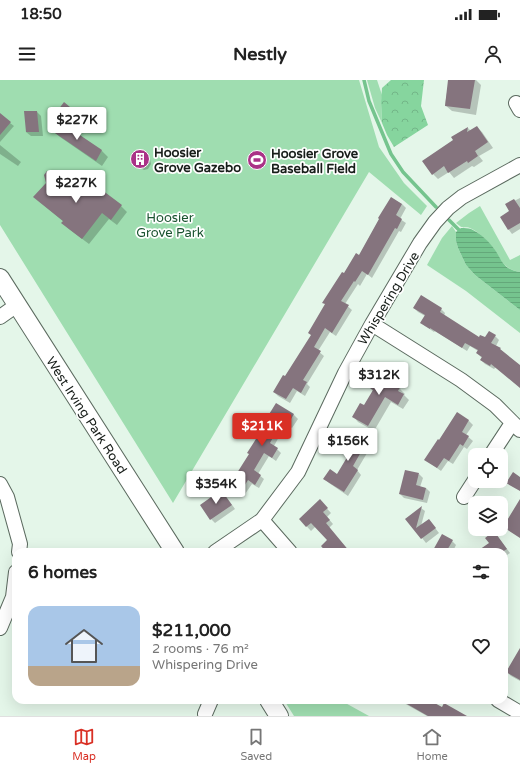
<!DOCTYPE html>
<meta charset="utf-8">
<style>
body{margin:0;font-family:"Varela Round",sans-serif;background:#f2f2f2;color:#222;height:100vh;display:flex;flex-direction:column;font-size:15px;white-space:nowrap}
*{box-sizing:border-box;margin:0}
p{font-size:13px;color:#767676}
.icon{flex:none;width:22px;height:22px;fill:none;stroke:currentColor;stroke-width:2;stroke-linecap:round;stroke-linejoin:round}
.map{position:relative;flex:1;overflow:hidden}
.drawer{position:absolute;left:12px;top:468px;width:496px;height:156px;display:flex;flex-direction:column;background:#fff;border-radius:12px;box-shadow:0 4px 16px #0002}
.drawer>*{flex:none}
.tools{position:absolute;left:468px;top:368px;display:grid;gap:8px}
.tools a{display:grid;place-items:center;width:40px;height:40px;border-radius:8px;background:#fff;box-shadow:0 4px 16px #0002;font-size:20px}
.price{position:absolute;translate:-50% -34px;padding:0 9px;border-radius:4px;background:#fff;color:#222;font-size:13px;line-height:26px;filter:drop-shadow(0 1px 2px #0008)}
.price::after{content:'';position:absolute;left:50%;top:24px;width:12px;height:9px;margin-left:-6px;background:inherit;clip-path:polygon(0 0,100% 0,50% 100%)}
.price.selected{background:#d93025;color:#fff}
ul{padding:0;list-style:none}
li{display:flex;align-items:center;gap:12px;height:100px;padding:0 16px}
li+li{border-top:1px solid #e0e0e0}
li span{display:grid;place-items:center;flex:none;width:112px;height:80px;border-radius:12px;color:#555}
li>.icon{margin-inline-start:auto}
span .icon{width:48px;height:48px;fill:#fffc;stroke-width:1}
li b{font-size:17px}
h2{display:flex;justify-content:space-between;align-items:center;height:48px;padding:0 16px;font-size:17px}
.status{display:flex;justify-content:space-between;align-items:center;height:28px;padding:0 20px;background:#fff;direction:ltr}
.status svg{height:11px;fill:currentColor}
header{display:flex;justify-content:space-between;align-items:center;height:52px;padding:0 16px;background:#fff;font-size:18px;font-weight:700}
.dock{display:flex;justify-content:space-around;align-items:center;height:56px;border-top:1px solid #e0e0e0;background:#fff;font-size:11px;color:#767676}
.dock a{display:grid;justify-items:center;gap:2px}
.dock .selected{color:#d93025}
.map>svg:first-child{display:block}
</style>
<div class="status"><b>18:50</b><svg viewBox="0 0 49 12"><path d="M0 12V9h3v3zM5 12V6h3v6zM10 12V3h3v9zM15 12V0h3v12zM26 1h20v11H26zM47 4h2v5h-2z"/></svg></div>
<header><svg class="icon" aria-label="menu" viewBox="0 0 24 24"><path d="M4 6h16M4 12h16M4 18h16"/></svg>Nestly<svg class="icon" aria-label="person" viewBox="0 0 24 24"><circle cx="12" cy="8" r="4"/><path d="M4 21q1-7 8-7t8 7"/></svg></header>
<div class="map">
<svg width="520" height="636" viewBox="0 0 520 636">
<defs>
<pattern id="forest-crowns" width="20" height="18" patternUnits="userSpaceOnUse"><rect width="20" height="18" fill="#86d59e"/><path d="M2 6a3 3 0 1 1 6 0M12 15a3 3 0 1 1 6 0" fill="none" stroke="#73b688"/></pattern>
<pattern id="water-rules" width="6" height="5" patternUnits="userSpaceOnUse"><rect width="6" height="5" fill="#75c48e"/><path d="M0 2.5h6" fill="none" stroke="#64a87a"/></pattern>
</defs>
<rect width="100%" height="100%" fill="#e4f6e9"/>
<!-- green -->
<path fill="#9fddb0" d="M0 0H359L379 67 404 103 427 126 421 135 369 92 173 423 0 145Z
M367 0H377L382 15 381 22 382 43 375 28Z
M480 126 510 180 520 175V192C499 189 499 171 485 159 481 155 475 150 470 148 462 146 464 150 456 143L469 133Z
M452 146 456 152V161L458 168 466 185 475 195 520 230V253L466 211 427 185 442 158Z
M284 620H340L369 636H294Z"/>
<!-- forest -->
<path fill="url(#forest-crowns)" d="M391 0H424L421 26 428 45 394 67 387 55 382 43 381 22 382 8Z"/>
<!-- water -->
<path fill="url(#water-rules)" d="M461 148C465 148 468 148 471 149 480 153 489 161 495 170 503 182 503 189 520 192V230L475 195 466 185 458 168 456 161V152Z"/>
<!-- shadow -->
<path fill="#0003" d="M449 0H476L481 5 476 35 452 31 445 25Z
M37 32 41 36 43 56H31L26 52Z
M75 33 79 37 75 42 63 34Z
M2 37 14 46 0 62V40Z
M60 42 102 71 108 77 102 86 60 57 53 51Z
M477 47 482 52 493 68 479 76 483 81 474 87 472 86 454 98 449 92 438 99 433 94 454 60 468 48 471 51Z
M0 65 21 82 18 86 0 74Z
M146 75 150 79 151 84 148 89 144 90 139 87 135 83Z
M84 117 121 126 127 132 117 145 109 139 89 164 69 149 63 143 64 142 40 122Z
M391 118 402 124 406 128 400 139 406 143 401 152 399 151 372 198 367 194 360 206 358 204 345 224 352 230 336 256 330 252 318 271 324 276 307 304 310 307 305 316 297 311 290 323 278 316 274 312 285 297 312 255 345 194 359 176Z
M520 118V149L512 154 509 150 511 132 506 125Z
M421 217 441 229 445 233 444 236 479 258 485 259 495 256 499 260 496 266 500 269 520 286V307L496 287 494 289 485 284 481 280 482 278 477 273 478 271 470 266 467 271 435 251 434 252 425 246 421 242 425 236 418 232 414 228Z
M399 296 404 302 400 309 405 314 404 315 409 320 403 329 391 322 374 351 358 342 353 336 364 327 373 311 367 305 380 301Z
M276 325 294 335 298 339 292 348 286 344 274 366 281 373 276 381 269 376 258 394 264 399 259 408 252 404 245 414 235 408 231 404 250 375Z
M457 333 469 341 473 345 466 355 473 361 467 369 464 367 453 384 448 381 441 391 430 383 439 361Z
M358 352 369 359 373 363 357 390 361 395 348 416 329 403 325 399 337 395 350 375 344 372 340 368 352 363Z
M419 394 423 398 420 407 426 408 430 412 427 423 404 418 400 414Z
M221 411 225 415 235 429 215 443 211 439Z
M320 421 331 433 327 437 333 444 329 448 349 472H328L329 460 316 446 311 451 300 439Z
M421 428 425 431 421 446 429 440 439 453 426 463 407 439Z
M494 453 498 457 510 473 504 477V472H480L490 463Z
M452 461 456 465 453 471 455 472H433Z
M520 570V601L511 596 507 592Z
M393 620H429L442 629 465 636H427L402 622 400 624Z"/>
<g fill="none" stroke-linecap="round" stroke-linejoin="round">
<!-- stream -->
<path stroke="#75c48e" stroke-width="3.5" d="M364 0 369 21 391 74 403 92 436 127
M449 140 459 150"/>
</g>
<!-- building -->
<path fill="#85747e" d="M448 0H475L470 29 445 26Z
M64 22 76 32 70 39 58 30Z
M24 31H37L39 52H26Z
M0 33 11 42 0 55Z
M59 41 102 70 96 81 52 51Z
M477 46 488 62 475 71 478 76 468 83 467 81 448 93 444 86 432 95 422 81 453 60 451 57 468 47 467 52Z
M141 71 146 74 148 80 144 86 139 87 134 84 131 78 135 72Z
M47 91H50L59 95 84 116 94 104 122 125 111 140 102 133 82 159 61 143 63 141 33 117 46 103 44 95Z
M391 117 402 124 396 135 402 139 397 149 395 148 368 195 362 191 355 202 354 201 341 221 349 225 332 253 325 248 314 267 321 271 303 300 307 302 301 313 293 308 286 319 273 312 283 295 285 296 311 255 308 253 325 224 322 223 342 192 344 193 356 173 359 175 379 139 378 138Z
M514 119 520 128V143L508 150 500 137 509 131 505 124Z
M421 215 442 228 440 232 479 257 480 255 485 257 489 251 496 255 491 263 501 268 500 269 520 285V308L491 284 490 286 480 280 482 277 476 273 478 270 465 263 462 268 430 248V249L420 243 425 235 413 228Z
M387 288 400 296 395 304 400 307 398 311 404 314 398 325 385 317 368 346 352 337 360 323 364 325 373 310 366 305 372 295 380 299Z
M276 323 294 334 288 344 282 341 270 363 278 368 272 378 264 373 254 390 261 395 255 405 248 400 241 411 230 404 249 374 247 373 265 345 263 344Z
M457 332 469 340 462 352 469 356 463 366 460 364 449 381 444 378 437 388 424 380 438 359 439 360Z
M358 351 369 358 353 386 358 390 344 412 323 399 330 389 337 394 349 374 339 368 345 358 351 361Z
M405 390 419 393 416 405 426 408 423 420 399 414Z
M513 392 520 397V411L506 403Z
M221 410 232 425 210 440 200 425Z
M320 419 328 428 323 432 330 440 326 443 350 472H326L321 466 327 460 311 443 306 447 299 439Z
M520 419V458L503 447Z
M422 426 416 448 429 439 436 448 421 459 405 439Z
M494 451 507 469 502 472H476L489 463 485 458Z
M442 454 453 460 446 472H432Z
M520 568V600L506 592Z
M400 620H429L442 627 444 623 467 636H428Z"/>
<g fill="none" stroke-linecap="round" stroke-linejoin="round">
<!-- minor casing -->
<g stroke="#5b6a5f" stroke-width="16">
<path id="minor" d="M516 23 520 30
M0 237 17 225
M372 244 461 300 495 325 520 350
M491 375 512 343
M0 404 7 417 20 464 19 472
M464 417 475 400
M262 440 290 472
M215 472 262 440 298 392 345 293 372 244 420 163 435 142 448 128 462 117 520 85
M0 548 13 517 16 492
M498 620 520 633
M205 634 211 620"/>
</g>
<!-- major casing -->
<g stroke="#5b6a5f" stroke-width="20">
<path id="major" d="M0 198 175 472
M269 620 279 636"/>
</g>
<!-- minor -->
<use href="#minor" stroke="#fff" stroke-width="14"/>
<!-- major -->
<use href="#major" stroke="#fff" stroke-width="18"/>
</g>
<!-- icons -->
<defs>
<g id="building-disc" transform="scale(1)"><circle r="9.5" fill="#aa3287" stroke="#fff"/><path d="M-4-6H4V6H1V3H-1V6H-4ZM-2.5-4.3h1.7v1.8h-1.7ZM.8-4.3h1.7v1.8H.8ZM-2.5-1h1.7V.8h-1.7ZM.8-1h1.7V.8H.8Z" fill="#fff"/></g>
<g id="stadium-disc" transform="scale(1)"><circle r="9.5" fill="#aa3287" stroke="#fff"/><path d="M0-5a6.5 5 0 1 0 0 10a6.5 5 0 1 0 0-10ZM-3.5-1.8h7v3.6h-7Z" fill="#fff"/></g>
</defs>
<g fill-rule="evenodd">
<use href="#building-disc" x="140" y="79"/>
<use href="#stadium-disc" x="257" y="80"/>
</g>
<g text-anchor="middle" stroke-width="3.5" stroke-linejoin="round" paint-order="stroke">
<!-- poi labels -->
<g font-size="13" font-weight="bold" fill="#171d19" stroke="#fff" text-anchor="start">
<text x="154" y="77">Hoosier<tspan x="154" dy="15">Grove Gazebo</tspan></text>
<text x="271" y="78">Hoosier Grove<tspan x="271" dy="15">Baseball Field</tspan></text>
</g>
<!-- park labels -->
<g font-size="13" fill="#1a5330" stroke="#fff">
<text x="170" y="142">Hoosier<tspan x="170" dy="15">Grove Park</tspan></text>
</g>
<!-- street labels -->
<g font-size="13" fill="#171d19" stroke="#fff">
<text transform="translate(388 218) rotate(-59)" y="5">Whispering Drive</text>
<text transform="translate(87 335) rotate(57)" y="5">West Irving Park Road</text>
</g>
</g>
</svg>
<div class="tools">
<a><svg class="icon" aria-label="locate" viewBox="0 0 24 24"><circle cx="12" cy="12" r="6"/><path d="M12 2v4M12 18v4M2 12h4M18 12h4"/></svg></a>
<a><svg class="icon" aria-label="layers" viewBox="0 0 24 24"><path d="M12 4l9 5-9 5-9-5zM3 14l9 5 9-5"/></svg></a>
</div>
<b class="price" style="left:77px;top:61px">$227K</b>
<b class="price" style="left:76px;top:124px">$227K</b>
<b class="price" style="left:379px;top:316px">$312K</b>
<b class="price selected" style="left:262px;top:367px">$211K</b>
<b class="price" style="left:348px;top:382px">$156K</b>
<b class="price" style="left:216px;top:425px">$354K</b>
<section class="drawer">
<h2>6 homes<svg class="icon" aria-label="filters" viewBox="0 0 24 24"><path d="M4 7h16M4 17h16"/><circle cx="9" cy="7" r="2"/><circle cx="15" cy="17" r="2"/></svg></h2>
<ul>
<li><span style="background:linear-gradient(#a9c7e8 75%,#b9a48a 0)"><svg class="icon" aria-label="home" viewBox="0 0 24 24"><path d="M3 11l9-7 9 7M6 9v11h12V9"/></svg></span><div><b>$211,000</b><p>2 rooms · 76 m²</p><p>Whispering Drive</p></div><svg class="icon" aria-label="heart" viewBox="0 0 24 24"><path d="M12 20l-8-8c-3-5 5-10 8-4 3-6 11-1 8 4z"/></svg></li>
</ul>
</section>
</div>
<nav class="dock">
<a class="selected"><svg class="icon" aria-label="map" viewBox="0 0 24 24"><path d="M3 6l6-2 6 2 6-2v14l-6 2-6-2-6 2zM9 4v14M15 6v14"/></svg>Map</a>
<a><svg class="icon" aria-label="saved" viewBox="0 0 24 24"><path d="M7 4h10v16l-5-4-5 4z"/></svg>Saved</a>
<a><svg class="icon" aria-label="home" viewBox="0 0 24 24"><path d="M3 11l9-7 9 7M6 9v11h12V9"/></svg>Home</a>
</nav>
